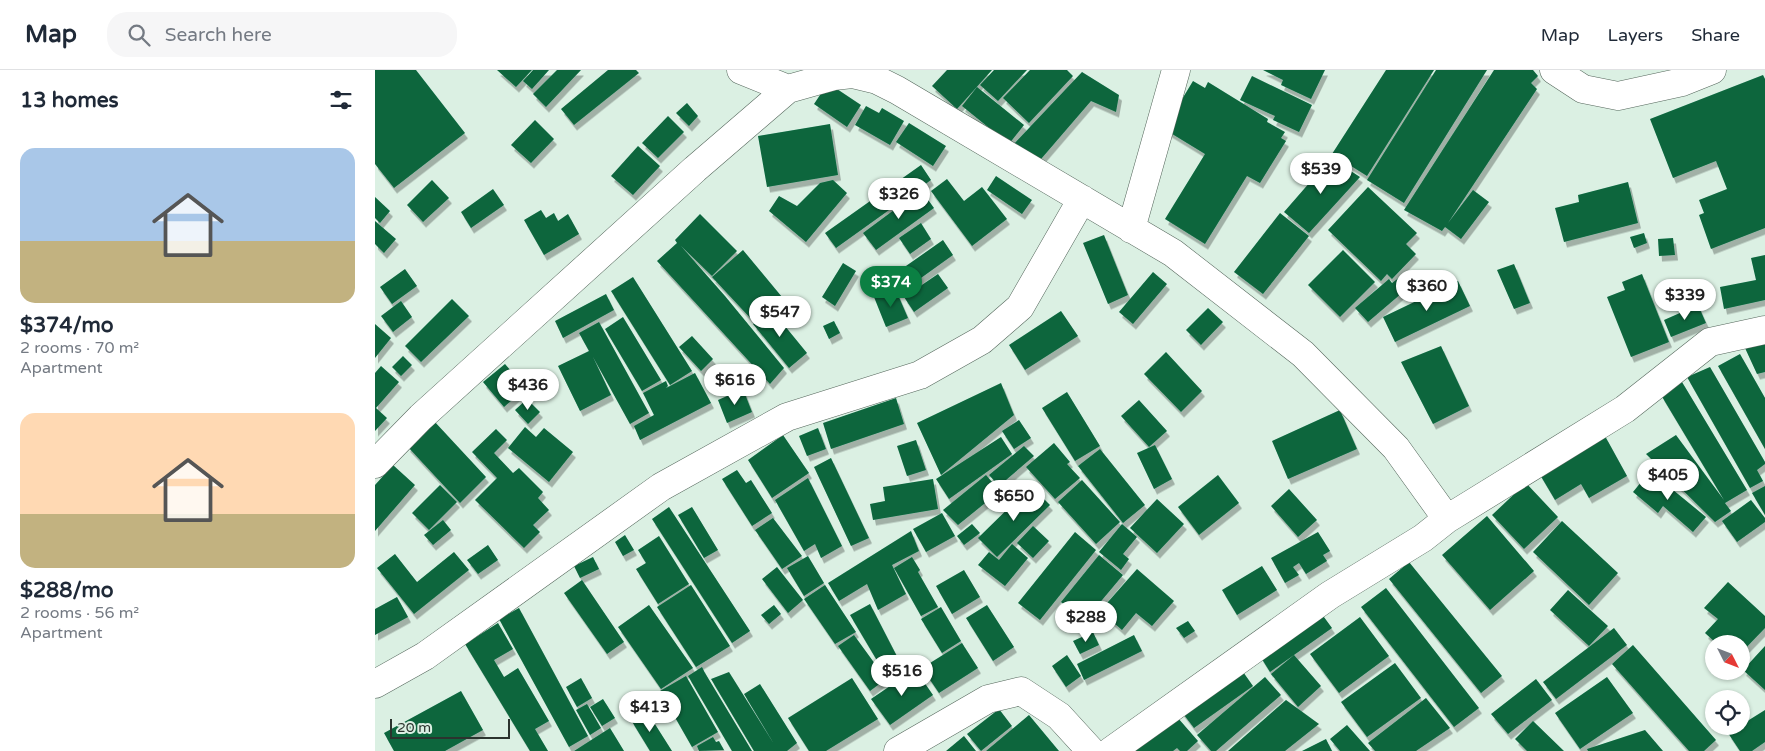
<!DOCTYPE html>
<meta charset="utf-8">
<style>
body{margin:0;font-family:"Varela Round",sans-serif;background:#f6f6f7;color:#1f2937;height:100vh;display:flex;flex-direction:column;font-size:19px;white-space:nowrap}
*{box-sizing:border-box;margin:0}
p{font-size:16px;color:#747a83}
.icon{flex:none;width:28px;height:28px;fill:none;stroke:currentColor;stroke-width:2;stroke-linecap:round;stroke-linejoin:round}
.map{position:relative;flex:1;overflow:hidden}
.sheet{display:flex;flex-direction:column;background:#fff;width:375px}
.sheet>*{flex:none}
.needle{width:32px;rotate:132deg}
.buttons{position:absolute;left:1330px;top:565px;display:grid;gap:10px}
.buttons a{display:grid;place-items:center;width:45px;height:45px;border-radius:50%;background:#fff;box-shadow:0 1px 4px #0004;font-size:25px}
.scale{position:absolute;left:15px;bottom:12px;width:120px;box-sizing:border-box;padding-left:5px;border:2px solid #2b332e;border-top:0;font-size:14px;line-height:18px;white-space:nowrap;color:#2b332e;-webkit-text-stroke:4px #dbf0e3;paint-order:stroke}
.price{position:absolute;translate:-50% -42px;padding:0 11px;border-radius:18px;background:#fff;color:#222;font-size:16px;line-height:32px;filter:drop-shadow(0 1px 2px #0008)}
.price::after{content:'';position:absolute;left:50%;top:30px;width:15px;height:11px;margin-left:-8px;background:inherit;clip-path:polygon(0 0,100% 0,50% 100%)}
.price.on{background:#0b8043;color:#fff}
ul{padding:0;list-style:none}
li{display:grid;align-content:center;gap:10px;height:265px;padding:0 20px}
li span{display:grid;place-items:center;height:155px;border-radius:15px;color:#555}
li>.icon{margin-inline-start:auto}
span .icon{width:90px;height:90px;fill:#fffc;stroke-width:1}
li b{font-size:21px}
h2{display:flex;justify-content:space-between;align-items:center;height:60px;padding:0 20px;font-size:21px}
header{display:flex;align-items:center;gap:30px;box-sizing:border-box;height:70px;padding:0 25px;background:#fff;border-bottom:1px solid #e0e1e3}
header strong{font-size:24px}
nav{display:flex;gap:28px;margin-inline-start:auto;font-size:18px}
.search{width:350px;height:45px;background:#f6f6f7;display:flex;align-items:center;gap:12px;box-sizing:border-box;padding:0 18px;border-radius:20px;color:#747a83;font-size:19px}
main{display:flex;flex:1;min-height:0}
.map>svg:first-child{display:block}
</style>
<header>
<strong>Map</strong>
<div class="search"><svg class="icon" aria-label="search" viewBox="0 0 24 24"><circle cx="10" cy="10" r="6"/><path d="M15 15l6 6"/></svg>Search here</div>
<nav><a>Map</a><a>Layers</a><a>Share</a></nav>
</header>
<main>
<section class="sheet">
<h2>13 homes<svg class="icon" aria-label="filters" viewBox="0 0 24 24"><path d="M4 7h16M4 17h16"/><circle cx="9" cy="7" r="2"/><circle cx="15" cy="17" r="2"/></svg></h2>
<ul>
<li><span style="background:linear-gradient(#a9c7e8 60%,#c2b280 0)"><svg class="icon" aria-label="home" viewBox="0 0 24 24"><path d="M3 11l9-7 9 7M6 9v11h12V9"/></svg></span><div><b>$374/mo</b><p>2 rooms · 70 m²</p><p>Apartment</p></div></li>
<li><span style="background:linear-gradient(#ffd9b3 65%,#c2b280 0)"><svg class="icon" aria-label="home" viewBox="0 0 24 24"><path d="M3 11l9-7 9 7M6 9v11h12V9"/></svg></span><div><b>$288/mo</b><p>2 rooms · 56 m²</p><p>Apartment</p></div></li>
</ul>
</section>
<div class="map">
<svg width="1390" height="681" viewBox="0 0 1390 681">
<defs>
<filter id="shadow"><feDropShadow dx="3" dy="5.5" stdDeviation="0" flood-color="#0004"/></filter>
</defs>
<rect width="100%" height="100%" fill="#dbf0e3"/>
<!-- building -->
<path fill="#09663e" filter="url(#shadow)" d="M0 0H41L90 63 19 118 0 94Z
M122 0H157L141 17Z
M158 0H174L157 19 148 11Z
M182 0H206L171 37 158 24Z
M233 0H261L264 3 199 55 186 39Z
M572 0H617L582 39 557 16Z
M619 0H652L623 31 605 15Z
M655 0H692L698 6 654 53 628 28Z
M888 0H950L936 29 906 15 908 10Z
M1011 0H1059L992 106 957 84Z
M1061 0H1112L1029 133 992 110Z
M1119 0H1158L1163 6 1156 13 1162 19 1073 153 1098 120 1114 132 1086 169 1070 157 1067 161 1029 140Z
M707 2 744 25 741 42 716 31 660 96 637 76Z
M1388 5 1390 9V158L1336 179 1324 145 1329 143 1324 130 1352 119 1341 91 1298 108 1275 49Z
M877 6 937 35 924 62 898 50 900 46 865 30Z
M818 11 830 18 833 12 893 49 892 52 910 62 906 68 911 71 885 113 872 106 830 174 790 149 830 84 789 59Z
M453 13 486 35 472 57 439 34Z
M602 17 649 55 634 74 587 36Z
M312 33 323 46 314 56 301 43Z
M491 36 504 43 507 38 529 51 515 75 480 55Z
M293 46 309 62 283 88 267 73Z
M160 50 179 69 156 93 136 75Z
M534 53 571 76 558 96 521 72Z
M455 54 463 105 392 117 383 66Z
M263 76 285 96 258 125 236 106Z
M956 88 985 107 934 163 909 142Z
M546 95 556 110 461 178 450 163Z
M621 106 657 130 647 144 612 120Z
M572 109 589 131 607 117 632 149 597 176 556 121Z
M57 110 74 128 48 152 32 135Z
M458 110 472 123 431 172 394 141 404 126 422 136 445 113Z
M1253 112 1263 153 1189 172 1180 138 1204 132 1203 125Z
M993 117 1042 163 1031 174 1041 184 1017 209 1012 204 1006 211 953 160Z
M118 119 129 135 96 158 86 142Z
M546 120 559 138 501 180 488 163Z
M0 127 15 141 5 153 0 148Z
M166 140 171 148 179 143 183 151 193 144 204 164 169 185 149 150Z
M905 143 934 166 888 224 859 202Z
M325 144 362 181 337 206 306 176 350 226 409 298 395 314 282 191 302 173 300 170Z
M0 151 21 169 9 183 0 174Z
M546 153 556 169 535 184 524 168Z
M1269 163 1272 173 1259 178 1255 167Z
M729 165 753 225 733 234 708 173Z
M1298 168 1300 185 1284 186 1283 169Z
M568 170 578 185 532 218 521 203Z
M368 180 407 227 378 251 337 207Z
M968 180 1000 212 965 247 933 215Z
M1390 185V230L1349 239 1345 217 1381 210 1376 188Z
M468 193 481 201 460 236 447 227Z
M1139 194 1155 233 1139 239 1122 200Z
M30 199 42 216 17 234 5 217Z
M778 202 792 214 758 254 744 242Z
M563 204 573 218 539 242 529 227Z
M1267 204 1294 272 1256 287 1232 227 1250 220 1247 212Z
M258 207 317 301 295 315 236 221Z
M1025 207 1034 217 993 252 980 238 1014 209 1017 213Z
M1083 211 1095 236 1020 272 1008 247Z
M520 218 533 248 511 257 499 227Z
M231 224 239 240 188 268 180 251Z
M77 229 94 246 46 292 30 276Z
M26 231 37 247 18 262 6 246Z
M1323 235 1331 253 1296 267 1289 250Z
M833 238 848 252 826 275 811 260Z
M396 239 432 283 414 298 378 254Z
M686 241 703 266 650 300 634 275Z
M248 247 286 310 267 321 230 259Z
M459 251 465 263 454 269 448 256Z
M224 252 274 343 255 354 218 287 236 325 205 341 183 296 214 281 204 263Z
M0 254 16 268 0 288Z
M317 266 338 289 326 301 304 277Z
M1390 273V302L1382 304 1370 278Z
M1066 276 1094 336 1058 354 1026 292Z
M791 282 827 321 806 342 769 304Z
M1365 284 1390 328V379L1343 296Z
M28 286 37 295 26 306 17 297Z
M130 294 151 318 129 337 108 312Z
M6 296 24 312 1 338 12 348 0 361V303Z
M1335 297 1390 392V394L1382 400 1388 411 1375 418 1312 307Z
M320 303 336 333 265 370 259 356 279 345 268 323 291 311 293 316 291 318Z
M1307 312 1372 420 1350 433 1356 441 1340 452 1271 384 1301 365 1349 430 1286 325Z
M626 313 639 345 566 405 542 353Z
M368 319 377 342 352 353 343 330Z
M692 322 725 376 700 391 667 338Z
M521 328 529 354 456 379 448 353Z
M152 329 165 342 153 354 140 340Z
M764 330 792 361 774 377 746 346Z
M965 340 982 379 913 409 897 371Z
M644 350 656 368 639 379 627 361Z
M59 351 111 407 85 433 32 376Z
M150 357 161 367 169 358 198 382 174 412 133 378Z
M443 358 451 379 432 386 424 366Z
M121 359 132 370 119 383 138 403 144 398 168 422 163 428 174 440 158 455 165 462 149 478 100 430 122 408 97 382Z
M408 365 434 403 397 428 373 390Z
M1230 366 1252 406 1214 428 1206 414 1180 430 1164 403Z
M626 367 637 384 574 429 561 409Z
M541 370 551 400 532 406 522 376Z
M679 373 695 392 692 394 705 408 680 429 651 397Z
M780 375 797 409 779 419 762 383Z
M649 376 659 386 624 416 614 405Z
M725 379 770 435 748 453 703 396Z
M456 388 494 468 476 476 439 397Z
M18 395 40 415 0 461V415Z
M362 400 371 413 376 410 397 443 377 456 347 409Z
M1275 401 1331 447 1318 462 1288 436 1283 443 1258 422Z
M611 405 625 421 583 455 568 440Z
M843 405 864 433 824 465 803 437Z
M433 408 467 476 446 488 440 474 429 481 400 430Z
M558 409 563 439 498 450 495 434 510 431 508 417Z
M707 410 745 452 721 474 683 432Z
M1151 413 1183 447 1149 479 1117 445Z
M65 415 82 432 54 460 37 443Z
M656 416 675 435 622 487 603 468Z
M1390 416V445L1377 423Z
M914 419 942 450 923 467 896 436Z
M782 429 809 454 782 483 755 458Z
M1376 430 1390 448V452L1362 472 1347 451Z
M294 437 375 561 357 573 277 449Z
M317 437 343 480 329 488 303 445Z
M567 443 580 466 551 482 538 459Z
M1112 446 1159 501 1115 540 1067 485Z
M398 448 427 486 407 499 380 460Z
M68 450 76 460 58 475 49 465Z
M1187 451 1243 503 1214 535 1158 482Z
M597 454 605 463 589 475 582 466Z
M747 454 762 467 748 484 754 489 746 500 724 482Z
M658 456 674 471 658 488 642 473Z
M536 461 544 481 517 495 531 524 503 540 492 514 464 531 453 513Z
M700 462 721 480 665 550 643 533Z
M943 462 955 481 948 485 952 491 931 504 924 493 918 497 924 505 910 513 896 488Z
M250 465 259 480 248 486 240 472Z
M284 466 314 514 283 534 261 499 271 493 263 480Z
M637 474 653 488 630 516 603 495 614 482 624 490Z
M113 475 123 490 103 504 92 490Z
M79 482 94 500 39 544 2 498 20 484 42 512Z
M724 485 748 505 717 542 710 537 703 546 686 532Z
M433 486 449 513 429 526 412 498Z
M218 487 224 499 205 508 199 496Z
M537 487 545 500 543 502 563 537 546 546 519 498Z
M1034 492 1127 606 1106 623 1014 509Z
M887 496 902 520 862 545 847 520Z
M402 497 428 530 413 543 387 509Z
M762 499 799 531 777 556 761 543 747 560 725 541Z
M589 500 605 527 577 544 561 516Z
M207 510 249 572 232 584 189 523Z
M1353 512 1390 546V558L1366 583V574H1342L1330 563 1343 549 1329 538Z
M316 515 355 576 321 597 282 537Z
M450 515 481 562 460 574 429 529Z
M1011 518 1104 638 1079 657 986 537Z
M1193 520 1233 556 1214 576 1175 540Z
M22 527 33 547 0 565V539Z
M495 534 528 598 510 604 475 545Z
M274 535 318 598 286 619 243 557Z
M399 535 406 544 394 554 386 545Z
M612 535 639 577 618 591 591 548Z
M566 537 586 571 567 583 546 549Z
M144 538 213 666 194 677 124 549Z
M946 543 957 558 895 602 885 586Z
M985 547 1014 586 964 623 935 584Z
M813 551 820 561 809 568 801 558Z
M123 553 138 579 119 590 129 607 143 598 174 651 160 659 173 681H155L90 574Z
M1239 558 1252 575 1181 629 1168 612Z
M718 562 724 575 705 584 698 571Z
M479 565 511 609 495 621 463 576Z
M759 565 767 581 709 610 702 594Z
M587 573 603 598 564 623 547 598Z
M1258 575 1341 670 1329 681H1314L1237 594Z
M1390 576V620L1368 600Z
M692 585 706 606 691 617 677 596Z
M919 585 946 616 923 637 896 604Z
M1020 593 1046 628 992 667 966 632Z
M327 597 330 603 377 681H357L313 606Z
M540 599 558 625 515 655 496 629Z
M866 599 878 616 819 658 806 641Z
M354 602 399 674 369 624 385 614 422 673 412 681H379L336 609Z
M311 606 343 662 317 677 285 621Z
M890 607 906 625 841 681H836L822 665Z
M1232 607 1258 643 1205 679 1180 643Z
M206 608 217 628 202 637 191 617Z
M477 608 503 649 451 681H434L413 648Z
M1161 609 1177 630 1133 664 1116 644Z
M86 621 108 660 70 681H19L9 663Z
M1051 628 1075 658 1041 681H1000L993 673Z
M228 629 240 648 227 656 215 637Z
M911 630 944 654 910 681H853Z
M212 634 226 658 215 665 201 640Z
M624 639 637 656 606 681 592 664Z
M271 640 297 681H275L256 650Z
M796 640 823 671 812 681H805L802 678 798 681H758Z
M1390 640V672L1377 681H1365L1353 663 1366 656V655Z
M654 645 684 681H611Z
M1158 651 1189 681H1152L1140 669Z
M972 655 995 681H965L955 669Z
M235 658 249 681H199Z
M1270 660 1288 681H1213L1212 679Z
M589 666 601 681H571Z
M338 667 341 672 344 671 349 680 324 681 322 676Z
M951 669 957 681H927Z"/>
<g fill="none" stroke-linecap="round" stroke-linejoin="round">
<!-- minor casing -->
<g stroke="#55675c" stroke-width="29">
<path id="minor" d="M366 0 413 19
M1179 0 1208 19 1243 26 1307 12 1337 0
M756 159 801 0
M0 394 46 347 320 99 413 19 459 6 477 4 502 10 522 20 798 183 928 284 1021 378 1072 449
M0 614 50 586 286 417 412 347 545 305 607 270 645 237 707 129
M523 681 613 629 646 621 684 646 716 681
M736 681 955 525 1048 468 1072 449 1250 339 1335 272 1390 260"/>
</g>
<!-- minor -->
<use href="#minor" stroke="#fff" stroke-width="28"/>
</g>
</svg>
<div class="buttons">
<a><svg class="needle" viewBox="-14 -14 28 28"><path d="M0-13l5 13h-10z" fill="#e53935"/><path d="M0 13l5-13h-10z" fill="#747a83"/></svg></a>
<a><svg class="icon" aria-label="locate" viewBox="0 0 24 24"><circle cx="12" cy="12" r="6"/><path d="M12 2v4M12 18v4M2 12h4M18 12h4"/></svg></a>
</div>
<div class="scale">20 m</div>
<b class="price" style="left:946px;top:125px">$539</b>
<b class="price" style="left:524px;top:150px">$326</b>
<b class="price on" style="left:516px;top:238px">$374</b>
<b class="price" style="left:1052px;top:242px">$360</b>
<b class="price" style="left:1310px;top:251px">$339</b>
<b class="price" style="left:405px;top:268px">$547</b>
<b class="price" style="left:360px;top:336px">$616</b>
<b class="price" style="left:153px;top:341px">$436</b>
<b class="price" style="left:1293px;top:431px">$405</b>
<b class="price" style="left:639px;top:452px">$650</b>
<b class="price" style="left:711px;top:573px">$288</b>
<b class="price" style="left:527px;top:627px">$516</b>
<b class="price" style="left:275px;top:663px">$413</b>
</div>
</main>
